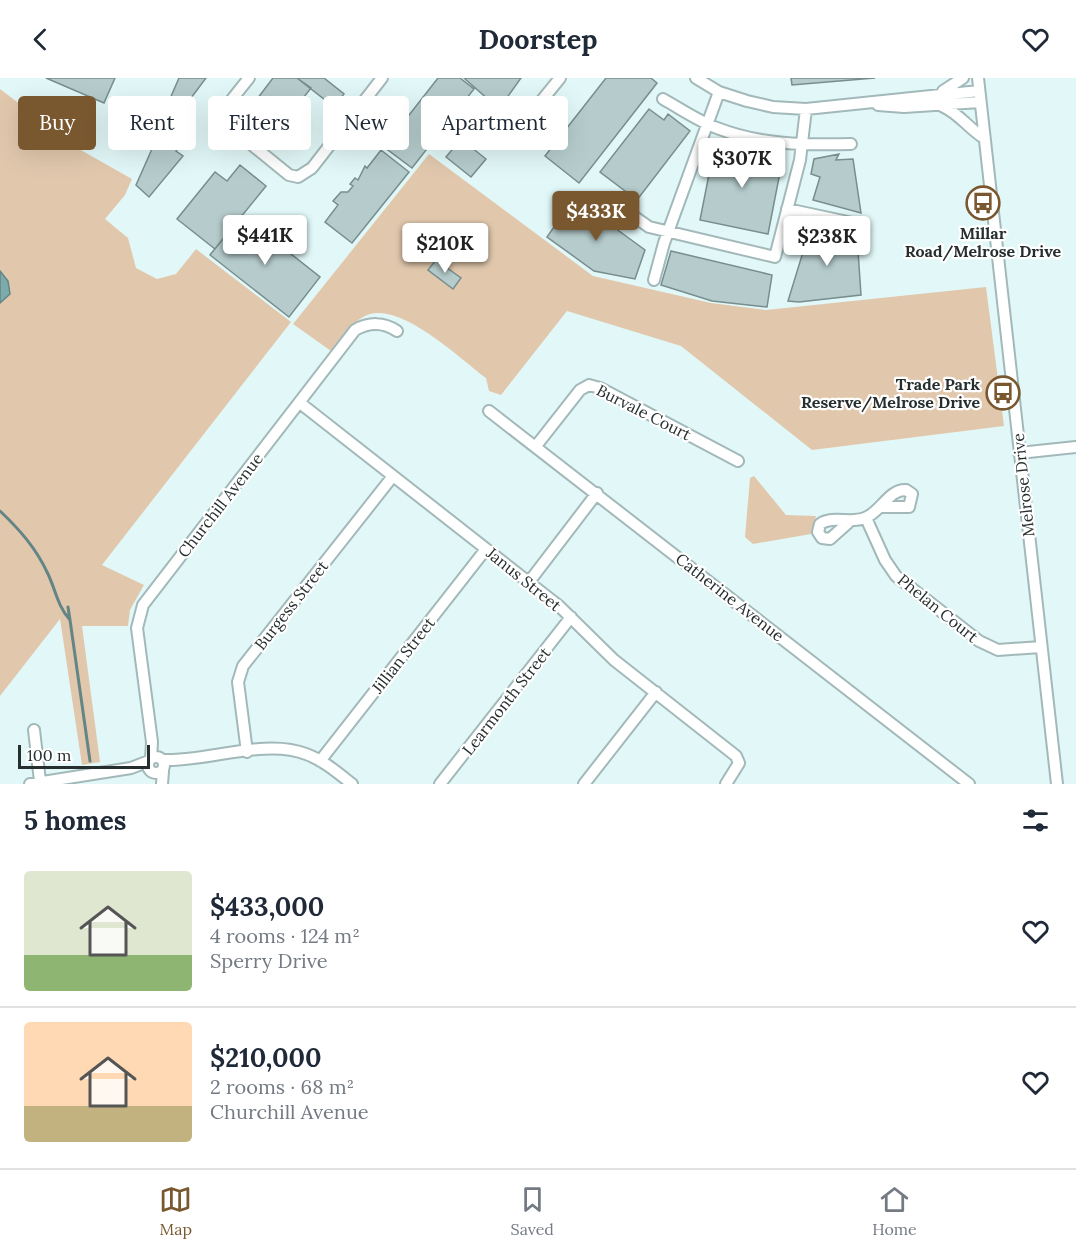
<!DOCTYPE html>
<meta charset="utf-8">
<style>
body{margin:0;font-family:Lora,serif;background:#f6f6f7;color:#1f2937;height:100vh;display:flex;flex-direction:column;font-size:22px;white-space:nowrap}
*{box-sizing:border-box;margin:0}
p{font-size:20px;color:#747a83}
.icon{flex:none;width:33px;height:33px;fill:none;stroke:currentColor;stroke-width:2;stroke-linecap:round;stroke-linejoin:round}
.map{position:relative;height:706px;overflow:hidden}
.drawer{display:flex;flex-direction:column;background:#fff;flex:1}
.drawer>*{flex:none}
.hud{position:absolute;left:18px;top:18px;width:600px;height:54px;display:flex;gap:12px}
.scale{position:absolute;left:18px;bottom:15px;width:132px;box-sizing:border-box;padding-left:6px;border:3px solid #262e2e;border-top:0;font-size:16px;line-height:21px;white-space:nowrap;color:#262e2e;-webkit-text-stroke:4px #fff;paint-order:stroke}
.price{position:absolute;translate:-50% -51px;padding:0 14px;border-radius:6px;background:#fff;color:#222;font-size:20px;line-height:39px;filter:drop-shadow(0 2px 3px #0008)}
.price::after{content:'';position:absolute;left:50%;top:36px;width:18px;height:14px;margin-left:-9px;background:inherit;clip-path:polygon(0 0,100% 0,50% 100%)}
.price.active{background:#79572f;color:#fff}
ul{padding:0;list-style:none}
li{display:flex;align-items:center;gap:18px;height:150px;padding:0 24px}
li+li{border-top:2px solid #e0e1e3}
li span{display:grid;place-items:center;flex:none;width:168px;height:120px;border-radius:6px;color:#555}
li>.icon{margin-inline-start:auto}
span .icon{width:72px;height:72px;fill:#fffc;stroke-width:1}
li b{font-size:26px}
h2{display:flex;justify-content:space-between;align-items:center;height:72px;padding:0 24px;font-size:26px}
.pill{padding:0 21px;border-radius:6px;background:#fff;box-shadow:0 6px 24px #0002;font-size:21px;line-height:54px}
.pill.active{background:#79572f;color:#fff}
header{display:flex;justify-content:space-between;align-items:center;height:78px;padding:0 24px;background:#fff;font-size:27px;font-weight:800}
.dock{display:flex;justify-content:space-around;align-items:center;height:84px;border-top:2px solid #e0e1e3;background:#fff;font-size:16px;color:#747a83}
.dock a{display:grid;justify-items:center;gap:3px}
.dock .active{color:#79572f}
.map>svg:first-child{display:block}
</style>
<header><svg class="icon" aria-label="back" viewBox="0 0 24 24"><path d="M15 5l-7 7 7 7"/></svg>Doorstep<svg class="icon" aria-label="heart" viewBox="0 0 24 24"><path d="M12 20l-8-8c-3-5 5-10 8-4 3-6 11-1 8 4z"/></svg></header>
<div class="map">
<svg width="1076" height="706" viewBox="0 0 1076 706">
<rect width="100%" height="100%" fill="#e2f8f8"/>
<!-- green -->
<path fill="#e1c8ad" d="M0 11 79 71 132 101 125 117 105 141 128 160 136 190 157 201 176 196 196 171 291 244 102 487 144 507 130 532 128 548H82L100 684 82 687 60 541 0 618Z
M429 76 593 198 711 225 766 232 986 209 1004 348 812 372 681 268 567 233 501 317 489 313 486 300C459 280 396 219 363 239 351 246 341 263 331 273L293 246Z
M754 398 786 437 816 438 811 456 753 466 745 459 750 400Z"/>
<!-- water -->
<path fill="#7daaab" stroke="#638586" stroke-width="1.5" d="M0 193 8 203 10 216 0 225Z"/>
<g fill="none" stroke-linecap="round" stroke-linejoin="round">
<!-- stream -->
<path stroke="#638586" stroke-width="3" d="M0 433C20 452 36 470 48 496 56 513 57 527 70 542L90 683
M68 529 70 542"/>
</g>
<!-- building -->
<path fill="#b6cccc" stroke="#788d8d" stroke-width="1.5" d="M46 0H115L104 25Z
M179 0H206L188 24 195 30 189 38 169 23Z
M273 0H297L311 10 290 37 302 47 285 68 245 37Z
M297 0H324L344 16 334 29Z
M438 0H460L474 11 412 90 384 69Z
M464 0H521L499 31Z
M606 0H651L657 5 579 105 545 78Z
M791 0H875L792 7Z
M649 31 664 42 668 36 690 53 637 122 600 94Z
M168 35 192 52 176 73 183 78 149 119 136 107Z
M461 61 486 81 471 99 446 79Z
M715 66 783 79 768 156 700 142Z
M381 72 409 94 352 165 325 144 338 127 333 123 341 114H348L353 108 350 106 355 100 358 102 365 88 367 90Z
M839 76 836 82 853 81 861 135 813 122 820 99 811 96 814 81Z
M240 87 266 108 215 171 177 141 215 94 227 103Z
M574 120 645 172 635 201 594 193 547 159Z
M242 137 320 199 289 239 210 177Z
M811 148 857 158 861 217 799 224 788 223Z
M671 173 772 197 767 229 712 223 661 207Z
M436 182 461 200 453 211 428 192Z"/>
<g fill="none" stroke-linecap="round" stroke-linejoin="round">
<!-- minor casing -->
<g stroke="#a3b9b9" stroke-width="14">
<path id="minor" d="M249 0 225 30V45L289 97 298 99 312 90 382 0
M696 0 719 14 747 23 773 29 806 31 979 13
M978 0 1057 706
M943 13 963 0
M663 21C681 31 698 43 717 50 760 67 805 67 851 66
M878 27 904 29 980 24
M942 28C960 36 968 50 984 60
M517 53 560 0
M615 125 649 149 775 179 800 82 806 31
M787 131 857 146
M654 202 664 165 719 14
M300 325 559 528 614 582 736 678 739 685 726 706
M489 333 969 706
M536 368 580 312 589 307 600 310 738 383
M1019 375 1076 369
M866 440 885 482 896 498 979 563 998 572 1041 569
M849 444 830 461 822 460 818 454 820 446C833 437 850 446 865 440 881 434 889 411 906 412L912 416 909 429H882
M529 504 597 415
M34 652 40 703
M247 674 238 604 243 588 393 398
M148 687a8 8 0 1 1 16 0a8 8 0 1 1-16 0Z
M151 681 152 664 137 550 143 527 355 252C369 244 384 244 397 253
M163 682C207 684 265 660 306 676 323 682 338 695 352 706
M320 683 486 471
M30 706 131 690 149 683
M162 706 163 693
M440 706 571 539
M584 706 656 614"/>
</g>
<!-- minor -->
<use href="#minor" stroke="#fff" stroke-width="10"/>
</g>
<!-- icons -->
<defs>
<g id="bus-ring" transform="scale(1.725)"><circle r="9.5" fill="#fff" stroke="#79572f" stroke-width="1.5"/><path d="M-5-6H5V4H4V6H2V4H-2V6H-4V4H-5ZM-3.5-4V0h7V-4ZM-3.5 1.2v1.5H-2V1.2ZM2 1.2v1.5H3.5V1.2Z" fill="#79572f"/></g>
</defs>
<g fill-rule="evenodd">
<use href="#bus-ring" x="983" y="125"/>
<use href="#bus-ring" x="1003" y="315"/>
</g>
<g text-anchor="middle" stroke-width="4.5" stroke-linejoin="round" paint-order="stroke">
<!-- poi labels -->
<g font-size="16" font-weight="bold" fill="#262e2e" stroke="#fff">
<text x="983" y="161">Millar<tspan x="983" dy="18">Road/Melrose Drive</tspan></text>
<text x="980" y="312" text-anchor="end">Trade Park<tspan x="980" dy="18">Reserve/Melrose Drive</tspan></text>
</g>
<!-- street labels -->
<g font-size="16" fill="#262e2e" stroke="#fff">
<text transform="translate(644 334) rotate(27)" y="6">Burvale Court</text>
<text transform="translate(1023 407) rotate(-96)" y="6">Melrose Drive</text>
<text transform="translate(220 427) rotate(-52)" y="6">Churchill Avenue</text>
<text transform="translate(524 501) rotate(39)" y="6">Janus Street</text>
<text transform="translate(730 519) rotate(38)" y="6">Catherine Avenue</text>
<text transform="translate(291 527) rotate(-52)" y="6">Burgess Street</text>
<text transform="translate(938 530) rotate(39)" y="6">Phelan Court</text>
<text transform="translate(403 577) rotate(-52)" y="6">Jillian Street</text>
<text transform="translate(506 623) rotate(-52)" y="6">Learmonth Street</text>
</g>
</g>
</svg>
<div class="scale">100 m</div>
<b class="price" style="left:742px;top:111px">$307K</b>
<b class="price active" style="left:596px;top:164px">$433K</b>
<b class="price" style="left:265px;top:188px">$441K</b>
<b class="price" style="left:827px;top:189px">$238K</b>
<b class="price" style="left:445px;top:196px">$210K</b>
<div class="hud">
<a class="pill active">Buy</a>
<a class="pill">Rent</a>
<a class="pill">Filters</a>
<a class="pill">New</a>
<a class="pill">Apartment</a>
</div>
</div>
<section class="drawer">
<h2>5 homes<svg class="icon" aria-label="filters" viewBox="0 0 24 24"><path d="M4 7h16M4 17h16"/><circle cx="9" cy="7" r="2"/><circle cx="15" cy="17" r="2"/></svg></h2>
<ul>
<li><span style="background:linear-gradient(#dfe7d0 70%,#8fb573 0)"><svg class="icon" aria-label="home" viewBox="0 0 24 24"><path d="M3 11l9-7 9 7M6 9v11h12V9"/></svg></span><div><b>$433,000</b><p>4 rooms · 124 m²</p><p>Sperry Drive</p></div><svg class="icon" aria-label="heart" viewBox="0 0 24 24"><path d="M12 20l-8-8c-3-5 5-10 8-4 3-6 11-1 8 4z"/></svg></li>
<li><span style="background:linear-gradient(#ffd9b3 70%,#c2b280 0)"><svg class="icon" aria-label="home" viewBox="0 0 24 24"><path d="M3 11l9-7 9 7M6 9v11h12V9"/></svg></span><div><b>$210,000</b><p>2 rooms · 68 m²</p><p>Churchill Avenue</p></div><svg class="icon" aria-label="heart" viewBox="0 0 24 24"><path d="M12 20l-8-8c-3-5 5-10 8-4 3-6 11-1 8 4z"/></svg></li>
</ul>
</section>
<nav class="dock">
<a class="active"><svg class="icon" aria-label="map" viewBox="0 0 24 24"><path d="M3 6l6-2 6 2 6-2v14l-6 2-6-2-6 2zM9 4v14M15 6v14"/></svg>Map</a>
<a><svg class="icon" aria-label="saved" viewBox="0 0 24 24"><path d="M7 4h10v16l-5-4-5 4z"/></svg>Saved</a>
<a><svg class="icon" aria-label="home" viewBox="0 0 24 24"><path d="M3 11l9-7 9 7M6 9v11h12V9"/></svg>Home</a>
</nav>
